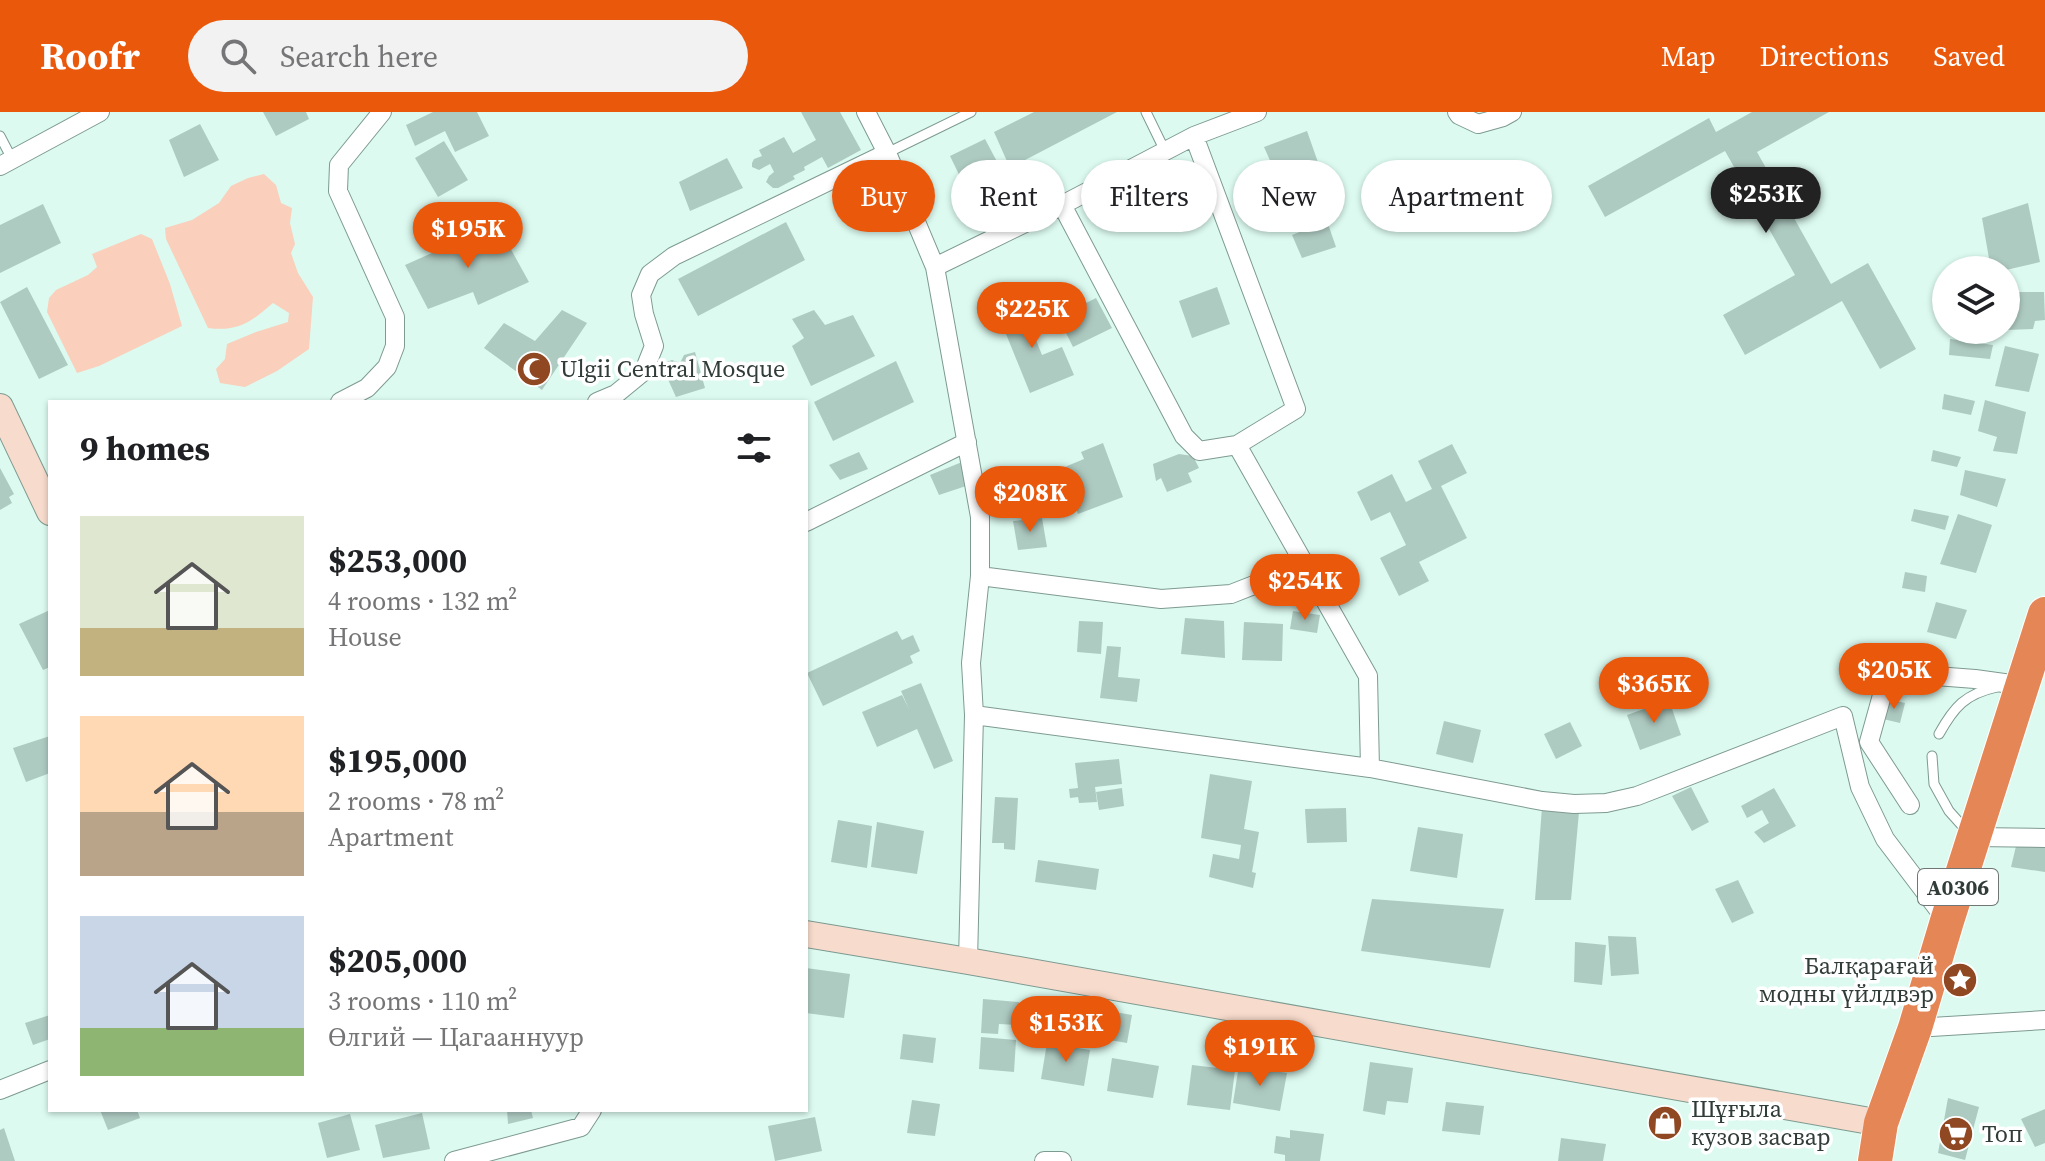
<!DOCTYPE html>
<meta charset="utf-8">
<style>
body{margin:0;font-family:"Source Serif 4",serif;background:#f2f2f2;color:#202124;height:100vh;display:flex;flex-direction:column;font-size:30px;white-space:nowrap}
*{box-sizing:border-box;margin:0}
p{font-size:26px;color:#757577}
.icon{flex:none;width:44px;height:44px;fill:none;stroke:currentColor;stroke-width:2;stroke-linecap:round;stroke-linejoin:round}
.map{position:relative;flex:1;overflow:hidden}
.panel{position:absolute;left:48px;top:288px;width:760px;height:712px;display:flex;flex-direction:column;background:#fff;border-radius:0px;box-shadow:0 2px 6px #0004}
.panel>*{flex:none}
.banner{position:absolute;left:832px;top:48px;width:760px;height:72px;display:flex;gap:16px}
.tools{position:absolute;left:1932px;top:144px;display:grid;gap:16px}
.tools a{display:grid;place-items:center;width:88px;height:88px;border-radius:50%;background:#fff;box-shadow:0 2px 6px #0004;font-size:40px}
.price{position:absolute;translate:-50% -68px;padding:0 18px;border-radius:28px;background:#ea580c;color:#fff;font-size:26px;line-height:52px;filter:drop-shadow(0 2px 4px #0008)}
.price::after{content:'';position:absolute;left:50%;top:48px;width:24px;height:18px;margin-left:-12px;background:inherit;clip-path:polygon(0 0,100% 0,50% 100%)}
.price.active{background:#222;color:#fff}
ul{padding:0;list-style:none}
li{display:flex;align-items:center;gap:24px;height:200px;padding:0 32px}
li span{display:grid;place-items:center;flex:none;width:224px;height:160px;border-radius:0px;color:#555}
li>.icon{margin-inline-start:auto}
span .icon{width:96px;height:96px;fill:#fffc;stroke-width:1}
li b{font-size:34px}
h2{display:flex;justify-content:space-between;align-items:center;height:96px;padding:0 32px;font-size:34px}
.pill{padding:0 28px;border-radius:36px;background:#fff;box-shadow:0 2px 6px #0004;font-size:28px;line-height:72px}
.pill.active{background:#ea580c;color:#fff}
header{display:flex;align-items:center;gap:48px;box-sizing:border-box;height:112px;padding:0 40px;background:#ea580c;color:#fff}
header strong{font-size:38px}
nav{display:flex;gap:44px;margin-inline-start:auto;font-size:28px}
.search{width:560px;height:72px;background:#f2f2f2;display:flex;align-items:center;gap:20px;box-sizing:border-box;padding:0 28px;border-radius:44px;color:#757577;font-size:30px}
.map>svg:first-child{display:block}
</style>
<header>
<strong>Roofr</strong>
<div class="search"><svg class="icon" aria-label="search" viewBox="0 0 24 24"><circle cx="10" cy="10" r="6"/><path d="M15 15l6 6"/></svg>Search here</div>
<nav><a>Map</a><a>Directions</a><a>Saved</a></nav>
</header>
<div class="map">
<svg width="2045" height="1049" viewBox="0 0 2045 1049">
<rect width="100%" height="100%" fill="#dcfaf0"/>
<!-- green -->
<path fill="#facfbb" d="M264 62 276 73 281 91 292 96 290 111 295 132 291 141 298 161 313 185 309 237 277 259 245 275 220 271 216 257 225 247 227 232 256 220 288 210 289 201 273 191C251 210 238 220 208 216L166 127 165 116 192 108 219 91 231 74 248 66Z
M141 122 152 127 170 172 182 214 99 254 77 261 47 200 49 186 56 178 88 163 97 155 92 142Z"/>
<!-- building -->
<path fill="#aecbc2" d="M263 0H306L309 7 276 24Z
M433 0H477L489 24 455 40 445 19 415 34 406 13Z
M801 0H840L861 38 828 56 822 45 804 55 805 58 793 64 795 67 778 76H773L766 70 769 64 774 60 770 52 759 58 752 55V51L754 47 762 44 759 38 784 25 793 41 816 28Z
M1034 0H1117L1010 56 994 20Z
M1752 0H1829L1757 40 1831 172 1868 151 1916 237 1880 257 1842 189 1745 243 1723 203 1795 163 1725 39 1605 105 1588 74 1709 6 1716 20Z
M200 12 219 48 184 65 169 28Z
M1307 19 1320 56 1280 71 1264 35Z
M985 27 1002 59 967 79 950 44Z
M444 29 468 68 438 85 415 46Z
M727 46 743 76 690 99 679 70Z
M885 64 898 91 870 104 857 77Z
M2028 91 2040 150 2006 158H1991L1982 106Z
M43 92 61 131 0 161V113Z
M1327 109 1336 135 1302 146 1292 123Z
M786 110 805 148 698 204 678 167Z
M497 112 529 170 478 193 473 180 428 197 405 153Z
M27 175 68 253 39 267 0 190Z
M1217 175 1230 212 1192 226 1179 189Z
M2006 180H2044L2045 208 2035 209 2033 217 2006 218Z
M1019 186 1042 243 1062 235 1074 263 1030 281 995 195Z
M1096 186 1112 216 1073 235 1058 205Z
M562 198 587 211 542 278 484 236 504 211 535 229Z
M814 198 825 213 853 203 875 244 811 274 792 234 804 226 792 207Z
M1950 227 1993 233 1990 247 1949 243Z
M2005 234 2039 242 2029 280 1995 274Z
M695 240 705 276 676 285 661 252 672 248 680 251 684 243Z
M896 249 914 290 833 329 814 290Z
M1944 282 1975 289 1971 303 1942 297Z
M1985 288 2026 300 2017 342 1993 339 1997 325 1978 319Z
M1103 331 1123 385 1078 402 1060 357 1084 347 1081 340Z
M1452 332 1467 361 1441 374 1467 426 1419 450 1429 469 1399 484 1380 446 1406 433 1390 400 1371 409 1357 380 1392 362 1406 390 1432 377 1418 349Z
M1933 338 1961 345 1957 355 1931 349Z
M859 340 868 357 840 368 829 353Z
M1179 342 1193 344 1199 356 1188 361 1192 370 1167 380 1161 366 1156 369 1153 352Z
M962 350 969 373 939 383 930 363Z
M0 356 14 382 9 385 12 391 0 398Z
M1965 358 2006 367 1997 395 1960 383Z
M1914 397 1949 404 1945 418 1911 409Z
M1958 402 1992 413 1976 461 1940 452Z
M1042 406 1047 435 1018 438 1013 409Z
M1905 460 1927 464 1925 480 1902 476Z
M1936 490 1967 498 1956 527 1927 520Z
M50 498V555L43 558 19 512Z
M1293 499 1320 503 1317 521 1290 517Z
M1185 506 1224 509 1225 546 1181 542Z
M1079 509 1103 510 1101 542 1077 540Z
M1244 510 1283 512 1282 549 1242 548Z
M897 519 902 528 913 523 920 539 910 544 913 551 823 594 807 561Z
M1107 534 1121 535 1118 565 1140 567 1137 590 1100 586Z
M921 571 953 649 934 657 917 617 877 635 862 600 902 583 909 597 901 579Z
M1888 587 1905 591 1900 611 1883 607Z
M1669 588 1681 623 1640 638 1627 603Z
M1444 609 1481 618 1473 651 1436 642Z
M1570 610 1582 634 1556 647 1544 622Z
M50 624V661L26 670 13 636Z
M1119 647 1122 672 1095 675 1097 690 1079 691 1078 685 1070 686 1069 677 1078 676 1075 651Z
M1210 662 1252 669 1244 717 1259 720 1252 760 1256 761 1253 776 1209 765 1213 742 1239 747 1241 733 1201 726Z
M1691 675 1709 710 1692 719 1672 684Z
M1122 676 1124 694 1099 698 1096 680Z
M1774 676 1796 714 1764 731 1754 720 1769 711 1762 698 1747 706 1741 694Z
M995 685 1018 686 1015 738 1004 737V731H992Z
M1542 695 1579 700 1571 788H1535Z
M1346 696 1347 730 1307 731 1305 697Z
M838 708 872 714 867 756 831 750Z
M877 710 924 719 917 762 871 755Z
M1418 715 1463 722 1457 766 1410 759Z
M2017 730 2045 731V760L2011 755Z
M1038 748 1099 757 1096 778 1035 770Z
M1738 768 1754 801 1732 811 1715 777Z
M1372 787 1504 797 1490 856 1361 839Z
M1608 824 1636 825 1639 862 1611 864Z
M1575 830 1606 833 1602 873 1574 870Z
M806 856 850 862 844 906 806 901Z
M983 887 1019 890 1017 913 999 912 998 922 981 921Z
M1097 897 1132 903 1127 931 1092 925Z
M50 903V927L33 933 25 911Z
M903 922 936 926 933 951 900 947Z
M981 925 1016 928 1014 960 979 957Z
M1047 931 1090 938 1084 974 1041 967Z
M1112 946 1159 954 1153 986 1107 979Z
M1370 950 1413 956 1408 991 1387 989 1385 1003 1363 999Z
M1192 953 1235 958 1230 998 1187 993Z
M1239 953 1287 961 1280 999 1233 991Z
M1948 986 1979 995 1965 1048 1938 1041Z
M912 988 940 992 935 1024 907 1021Z
M1446 990 1484 994 1480 1023 1442 1019Z
M2045 997V1031L2035 1035 2021 1007Z
M100 998H137L140 1006 108 1018Z
M507 998H531L533 1006 508 1012Z
M422 1001 430 1037 383 1046 375 1013Z
M350 1002 360 1038 327 1046 318 1011Z
M815 1005 822 1039 775 1049 768 1014Z
M4 1016 15 1049H0V1018Z
M1290 1018 1324 1022 1320 1049H1285V1043L1274 1041 1276 1024 1290 1026Z
M1561 1026 1606 1032 1603 1049H1558Z"/>
<g fill="none" stroke-linecap="round" stroke-linejoin="round">
<!-- lane casing -->
<g stroke="#7e9a91" stroke-width="11">
<path id="lane" d="M1146 0 1165 39
M0 24 12 47
M887 41 971 0
M1939 622C1954 595 1965 582 1997 575
M1932 644 1934 672 1949 699 1966 718"/>
</g>
<!-- street casing -->
<g stroke="#7e9a91" stroke-width="20">
<path id="street" d="M866 0 887 41 935 155 980 405V464L971 551 974 603 968 849
M1457 0 1459 3 1478 12 1503 5 1512 0
M0 54 100 0
M1062 93 1184 324 1199 339 1237 333 1296 297 1194 24
M935 155 1062 93 1194 24 1257 0
M340 290 367 276 387 255 395 234V205L338 79 339 53 382 0
M597 290 616 282 644 259 654 234 644 202 641 183 650 162 674 144 887 41
M1237 333 1368 564 1370 656
M806 410 967 330
M980 464 1161 487 1231 482 1305 453
M974 603 1370 656 1542 689 1574 692 1606 691 1637 684 1843 604 1860 675 1885 727 1947 809
M1910 693 1869 630 1884 576 1913 569 1923 563 1975 567 2011 572
M1974 725 2045 726
M1915 916 2045 908
M0 978 50 958
M454 1049 581 1015 592 998
M1044 1049H1062"/>
</g>
<!-- secondary casing -->
<g stroke="#7e9a91" stroke-width="28">
<path id="secondary" d="M0 295 50 400
M806 822 968 849 1881 1011"/>
</g>
<!-- highway casing -->
<g stroke="#fff" stroke-width="36">
<path id="highway" d="M1875 1049 1881 1011 1915 916 1947 809 2045 502"/>
</g>
<!-- lane -->
<use href="#lane" stroke="#fff" stroke-width="9"/>
<!-- street -->
<use href="#street" stroke="#fff" stroke-width="18"/>
<!-- secondary -->
<use href="#secondary" stroke="#f7dbcc" stroke-width="26"/>
<!-- highway -->
<use href="#highway" stroke="#e58656" stroke-width="34"/>
</g>
<!-- icons -->
<defs>
<g id="mosque-disc" transform="scale(1.8)"><circle r="9.5" fill="#8f4822" stroke="#fff"/><path d="M3.5-4.9A6 6 0 1 0 3.5 4.9A5 5 0 1 1 3.5-4.9Z" fill="#fff"/></g>
<g id="sight-disc" transform="scale(1.8)"><circle r="9.5" fill="#8f4822" stroke="#fff"/><path d="M0-6L1.8-2.2L6-1.7L2.9 1.2L3.7 5.4L0 3.3L-3.7 5.4L-2.9 1.2L-6-1.7L-1.8-2.2Z" fill="#fff"/></g>
<g id="shop-disc" transform="scale(1.8)"><circle r="9.5" fill="#8f4822" stroke="#fff"/><path d="M-5-2.5h2.3a2.7 3.5 0 0 1 5.4 0H5L5.5 6h-11ZM-1.5-2.5h3a1.5 2.3 0 0 0-3 0Z" fill="#fff"/></g>
<g id="supermarket-disc" transform="scale(1.8)"><circle r="9.5" fill="#8f4822" stroke="#fff"/><path d="M-6-5.5h2.5l.6 2H6L4.5 2H-2.5L-4.4-4H-6ZM-1.5 3.2a1.3 1.3 0 1 0 .1 0ZM3 3.2a1.3 1.3 0 1 0 .1 0Z" fill="#fff"/></g>
</defs>
<g fill-rule="evenodd">
<use href="#mosque-disc" x="534" y="257"/>
<use href="#sight-disc" x="1960" y="868"/>
<use href="#shop-disc" x="1665" y="1011"/>
<use href="#supermarket-disc" x="1956" y="1022"/>
</g>
<g text-anchor="middle" stroke-width="7" stroke-linejoin="round" paint-order="stroke">
<!-- shield labels -->
<rect fill="#fff" stroke="#6f7674" stroke-width="2" x="1918" y="757" width="80" height="36" rx="6"/>
<g font-size="22" font-weight="bold" fill="#313c39">
<text x="1958" y="783">A0306</text>
</g>
<!-- poi labels -->
<g font-size="24" fill="#313c39" stroke="#fff" text-anchor="start">
<text x="560" y="265">Ulgii Central Mosque</text>
<text x="1934" y="862" text-anchor="end">Балқарағай<tspan x="1934" dy="28">модны үйлдвэр</tspan></text>
<text x="1691" y="1005">Шұғыла<tspan x="1691" dy="28">кузов засвар</tspan></text>
<text x="1982" y="1030">Топ</text>
</g>
</g>
</svg>
<div class="tools">
<a><svg class="icon" aria-label="layers" viewBox="0 0 24 24"><path d="M12 4l9 5-9 5-9-5zM3 14l9 5 9-5"/></svg></a>
</div>
<b class="price active" style="left:1766px;top:123px">$253K</b>
<b class="price" style="left:468px;top:158px">$195K</b>
<b class="price" style="left:1032px;top:238px">$225K</b>
<b class="price" style="left:1030px;top:422px">$208K</b>
<b class="price" style="left:1305px;top:510px">$254K</b>
<b class="price" style="left:1894px;top:599px">$205K</b>
<b class="price" style="left:1654px;top:613px">$365K</b>
<b class="price" style="left:1066px;top:952px">$153K</b>
<b class="price" style="left:1260px;top:976px">$191K</b>
<div class="banner">
<a class="pill active">Buy</a>
<a class="pill">Rent</a>
<a class="pill">Filters</a>
<a class="pill">New</a>
<a class="pill">Apartment</a>
</div>
<section class="panel">
<h2>9 homes<svg class="icon" aria-label="filters" viewBox="0 0 24 24"><path d="M4 7h16M4 17h16"/><circle cx="9" cy="7" r="2"/><circle cx="15" cy="17" r="2"/></svg></h2>
<ul>
<li><span style="background:linear-gradient(#dfe7d0 70%,#c2b280 0)"><svg class="icon" aria-label="home" viewBox="0 0 24 24"><path d="M3 11l9-7 9 7M6 9v11h12V9"/></svg></span><div><b>$253,000</b><p>4 rooms · 132 m²</p><p>House</p></div></li>
<li><span style="background:linear-gradient(#ffd9b3 60%,#b9a48a 0)"><svg class="icon" aria-label="home" viewBox="0 0 24 24"><path d="M3 11l9-7 9 7M6 9v11h12V9"/></svg></span><div><b>$195,000</b><p>2 rooms · 78 m²</p><p>Apartment</p></div></li>
<li><span style="background:linear-gradient(#c9d6e8 70%,#8fb573 0)"><svg class="icon" aria-label="home" viewBox="0 0 24 24"><path d="M3 11l9-7 9 7M6 9v11h12V9"/></svg></span><div><b>$205,000</b><p>3 rooms · 110 m²</p><p>Өлгий — Цагааннуур</p></div></li>
</ul>
</section>
</div>
